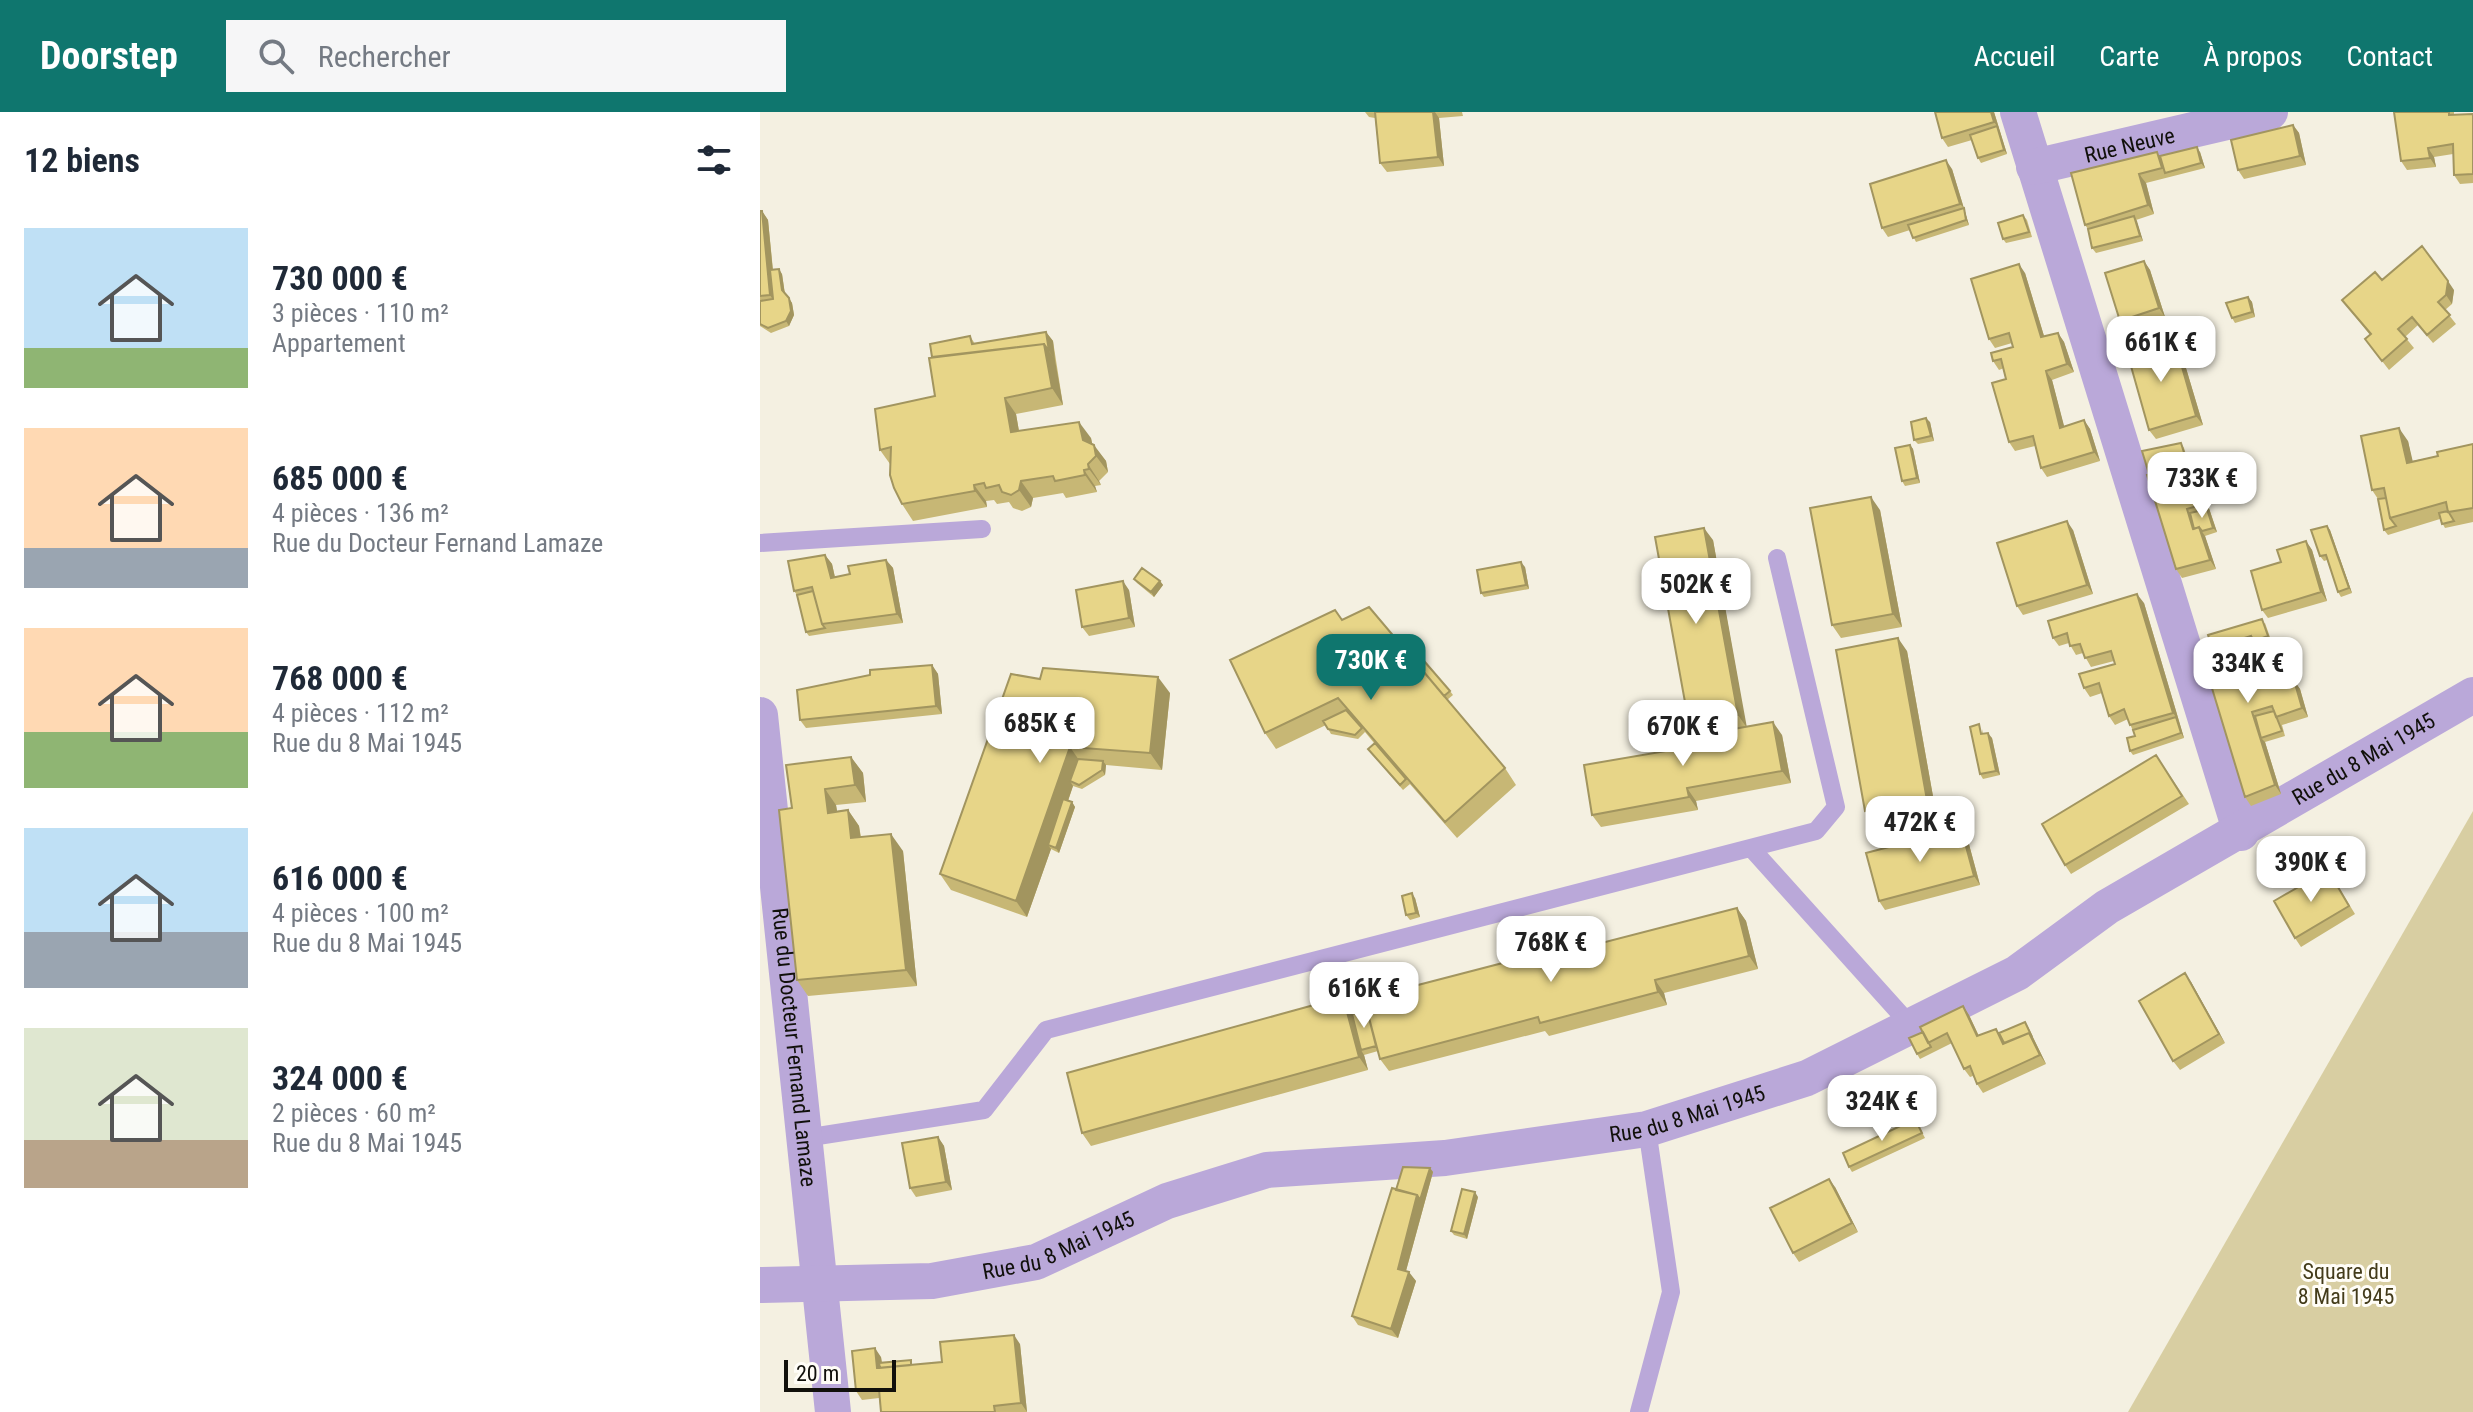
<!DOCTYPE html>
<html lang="fr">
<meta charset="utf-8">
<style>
body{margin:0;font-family:"Roboto Condensed",sans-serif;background:#f6f6f7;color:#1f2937;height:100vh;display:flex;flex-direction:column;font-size:30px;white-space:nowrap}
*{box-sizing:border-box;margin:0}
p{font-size:26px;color:#747a83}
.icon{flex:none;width:44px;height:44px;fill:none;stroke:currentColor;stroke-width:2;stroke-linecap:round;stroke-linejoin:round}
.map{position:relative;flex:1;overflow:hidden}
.sheet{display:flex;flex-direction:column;background:#fff;width:760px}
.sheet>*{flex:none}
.scale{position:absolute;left:24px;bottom:20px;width:112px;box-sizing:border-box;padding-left:8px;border:4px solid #11100b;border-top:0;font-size:22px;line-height:28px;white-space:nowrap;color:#11100b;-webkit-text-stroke:6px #fffdf7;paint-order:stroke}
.price{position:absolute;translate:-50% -68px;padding:0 18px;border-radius:16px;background:#fff;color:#222;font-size:26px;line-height:52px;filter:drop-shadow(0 2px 4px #0008)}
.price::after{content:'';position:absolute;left:50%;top:48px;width:24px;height:18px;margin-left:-12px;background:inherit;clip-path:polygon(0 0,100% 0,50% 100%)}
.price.active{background:#0f766e;color:#fff}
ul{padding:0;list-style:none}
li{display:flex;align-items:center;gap:24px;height:200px;padding:0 24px}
li span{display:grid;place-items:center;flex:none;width:224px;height:160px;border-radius:0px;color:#555}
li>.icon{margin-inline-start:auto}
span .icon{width:96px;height:96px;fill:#fffc;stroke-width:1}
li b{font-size:34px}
h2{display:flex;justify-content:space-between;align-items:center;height:96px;padding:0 24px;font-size:34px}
header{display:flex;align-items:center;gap:48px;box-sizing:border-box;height:112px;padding:0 40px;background:#0f766e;color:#fff}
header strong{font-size:38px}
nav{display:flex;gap:44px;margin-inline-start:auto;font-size:28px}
.search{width:560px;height:72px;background:#f6f6f7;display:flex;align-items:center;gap:20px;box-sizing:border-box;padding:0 28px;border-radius:0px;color:#747a83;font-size:30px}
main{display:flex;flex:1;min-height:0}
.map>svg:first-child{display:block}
</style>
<header>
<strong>Doorstep</strong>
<div class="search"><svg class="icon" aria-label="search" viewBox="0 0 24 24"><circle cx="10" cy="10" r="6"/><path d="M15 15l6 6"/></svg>Rechercher</div>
<nav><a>Accueil</a><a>Carte</a><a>À propos</a><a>Contact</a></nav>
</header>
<main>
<section class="sheet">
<h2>12 biens<svg class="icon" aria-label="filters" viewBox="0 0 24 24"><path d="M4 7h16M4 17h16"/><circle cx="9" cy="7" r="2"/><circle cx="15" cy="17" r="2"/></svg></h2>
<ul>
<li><span style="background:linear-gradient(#bfe0f5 75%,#8fb573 0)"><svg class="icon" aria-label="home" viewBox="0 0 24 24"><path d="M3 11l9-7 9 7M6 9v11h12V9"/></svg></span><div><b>730 000 €</b><p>3 pièces · 110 m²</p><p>Appartement</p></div></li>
<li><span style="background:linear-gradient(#ffd9b3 75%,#9aa5b1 0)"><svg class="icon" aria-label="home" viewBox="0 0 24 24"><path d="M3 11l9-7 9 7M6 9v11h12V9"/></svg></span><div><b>685 000 €</b><p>4 pièces · 136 m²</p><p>Rue du Docteur Fernand Lamaze</p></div></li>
<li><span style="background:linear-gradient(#ffd9b3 65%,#8fb573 0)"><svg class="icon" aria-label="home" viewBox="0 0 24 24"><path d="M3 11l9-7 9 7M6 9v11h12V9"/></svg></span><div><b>768 000 €</b><p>4 pièces · 112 m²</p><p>Rue du 8 Mai 1945</p></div></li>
<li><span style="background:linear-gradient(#bfe0f5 65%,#9aa5b1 0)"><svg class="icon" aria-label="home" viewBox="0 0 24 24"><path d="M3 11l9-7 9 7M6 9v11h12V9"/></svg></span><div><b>616 000 €</b><p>4 pièces · 100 m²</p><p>Rue du 8 Mai 1945</p></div></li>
<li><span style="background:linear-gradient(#dfe7d0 70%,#b9a48a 0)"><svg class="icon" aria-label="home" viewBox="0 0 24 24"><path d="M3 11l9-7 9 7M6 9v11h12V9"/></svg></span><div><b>324 000 €</b><p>2 pièces · 60 m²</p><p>Rue du 8 Mai 1945</p></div></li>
</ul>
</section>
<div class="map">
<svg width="1713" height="1300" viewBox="0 0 1713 1300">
<rect width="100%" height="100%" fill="#f4f0e1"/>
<!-- green -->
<path fill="#d8cea2" d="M1713 699V1300H1368Z"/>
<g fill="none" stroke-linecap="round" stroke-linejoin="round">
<!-- lane -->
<path stroke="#baa8d9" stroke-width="18" d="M0 431 222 417
M991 736 1153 916
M45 1026 224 998 286 918 1056 719 1076 695 1017 446
M879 1300 911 1180 887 1017"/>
<!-- street -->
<g stroke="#baa8d9" stroke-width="36">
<path d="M1258 0 1481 721"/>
<path id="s1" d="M1274 55 1510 0"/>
<path id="s2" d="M0 603 73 1300"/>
<path id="s3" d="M0 1173 172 1169 276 1150 407 1089 507 1058 685 1046 887 1017 1047 966 1257 861 1347 795 1713 583"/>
</g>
</g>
<!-- wall -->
<path fill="#c7b775" d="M605 0H702L703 4 679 6 684 54 627 60 620 51 615 6 609 5Z
M1175 0H1234L1247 42 1221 51 1218 46 1212 28 1188 35 1182 26Z
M1634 0H1694V3L1713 2V71L1700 72 1694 63 1693 42 1674 45 1676 55 1647 58 1641 49Z
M1533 13 1539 21 1546 53 1484 67 1478 58Z
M1440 40 1445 56 1386 71 1394 102 1376 108 1383 129 1336 141 1332 136 1328 117 1325 113 1311 61 1400 44Z
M1192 57 1209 113 1156 130 1150 118 1128 125 1122 116Z
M0 99H2L8 108 13 158 22 162 25 182 32 191 34 203 29 214 11 221 0 214Z
M1263 103 1267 108 1272 125 1246 131 1243 127Z
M1384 149 1390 158 1405 205 1366 218 1360 209Z
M1265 161 1284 224 1298 221 1304 230 1314 260 1292 268 1304 315 1324 308 1330 317 1340 349 1287 365 1281 356 1275 334 1255 339 1249 330 1246 267 1244 256 1239 258 1233 249 1253 235 1252 231 1235 236 1229 227Z
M1622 168 1694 178 1692 192 1685 198 1696 212 1673 231 1658 213 1645 225 1654 236 1629 258 1605 227 1610 223 1582 188Z
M1488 185 1492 190 1495 205 1475 211 1472 206Z
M286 220 293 229 303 293 256 302 259 319 331 326 332 332 346 349 348 360 339 369 341 373 335 374 337 380 306 386 303 381 273 386 271 395 262 399 253 396 249 390 237 392 234 388 226 389 227 395 153 409 142 392 130 352 120 338 175 284 172 245 210 224 215 232Z
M1420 236 1443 313 1396 327 1389 318Z
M1170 310 1174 329 1158 332 1154 328Z
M1648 329 1652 349 1678 344 1713 332V410L1685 416 1680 407 1628 423 1624 418 1618 387 1612 378Z
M1421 331 1424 336 1428 349H1430L1436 358 1457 420 1445 424 1456 457 1422 466 1416 457Z
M1150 333 1153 337 1160 371 1145 374 1142 369Z
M1120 398 1142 515 1081 526 1072 513Z
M1567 414 1570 418 1592 481 1581 485 1578 480 1567 448 1564 449 1560 444Z
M1313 418 1333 482 1263 503 1257 494Z
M953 428 986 615 1022 623 1031 671 936 689 938 698 841 715 832 703 937 624 929 612Z
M1546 429 1552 438 1567 489 1508 506 1502 498 1521 450Z
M65 443 72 452 75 465 90 462 126 448 133 456 143 511 68 521 49 524 46 520 37 483 34 479Z
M765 455 769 477 724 485 721 481Z
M374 467 400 469 403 473 394 485 377 471Z
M369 478 375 515 329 524 322 515Z
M1384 491 1424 626 1373 643 1370 639 1375 624 1368 607 1355 613 1349 604 1342 581 1330 585 1324 576 1355 552 1354 549 1331 555 1323 541 1316 543 1309 531 1299 534 1293 526Z
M582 508 653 547 690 579 693 583 687 588 745 656 756 673 697 726 649 671 650 672 643 678 611 641 614 631 605 620 598 627 571 622 566 613 516 637 505 621Z
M1505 511 1511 528 1497 533 1505 558 1524 550 1530 559 1532 569 1540 577 1548 605 1522 613 1525 624 1505 630 1521 682 1491 694 1485 685 1452 536Z
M1147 539 1176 701 1114 712 1105 699Z
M172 553 178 562 182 602 46 616 40 608Z
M280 567 410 581 402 658 346 653 345 663 322 677 313 674 308 689 312 690 315 695 299 741 291 737 267 805 191 778 180 762Z
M1222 617 1223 622 1232 626 1240 663 1223 667 1220 662Z
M1396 643 1429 692 1311 762 1305 753Z
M91 645 103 661 106 690 76 693 77 699 88 698 99 714 101 725 143 739 157 874 48 884 37 868 32 696Z
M1201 716 1207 725 1220 773 1125 798 1119 789Z
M1568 758 1595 802 1541 835 1535 826Z
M655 786 660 805 650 808 646 803Z
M977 796 986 809 998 857 904 881 907 893 789 924 785 919 629 959 620 947 618 939 604 943 608 958 331 1034 322 1021 583 885 592 898 593 902 765 851Z
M1431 870 1465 931 1420 958 1413 949Z
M1203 894 1209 903 1219 924 1239 921 1268 915 1286 952 1223 981 1217 972 1213 964 1210 965 1204 957 1192 931 1160 947 1157 942 1163 920Z
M1155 1007 1165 1026 1092 1060 1089 1055Z
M178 1025 184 1034 192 1078 156 1085 150 1076Z
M670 1056 673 1060 646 1159 656 1169 638 1226 598 1213 592 1204 636 1078Z
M1075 1075 1098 1120 1039 1150 1033 1141Z
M718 1085 707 1127 694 1123 691 1119Z
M260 1232 267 1300H121L119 1286 102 1288 96 1279 121 1245 122 1251 154 1253 182 1250Z"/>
<!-- shaded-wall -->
<path fill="#a2955f" d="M673 0H675L679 6 684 54 678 45Z
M1231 0H1234L1247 42 1244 38 1237 14 1234 10Z
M1533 13 1539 21 1546 53 1540 44Z
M1437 35 1440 40 1445 56 1441 51Z
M1668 36 1674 45 1676 55 1670 46Z
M1186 48 1192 57 1209 113 1206 108 1204 96 1200 92Z
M1379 62 1386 71 1394 102 1388 93Z
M2 99 8 108 16 192 10 183Z
M1374 104 1377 109 1383 129 1380 124Z
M1384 149 1390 158 1405 205 1399 196Z
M1259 152 1265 161 1287 234 1281 225Z
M19 157 22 162 25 183 22 178Z
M1688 169 1694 178 1692 192 1686 183Z
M1488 185 1492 190 1495 205 1492 200Z
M29 186 32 191 34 203 29 214 26 209Z
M286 220 293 229 295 248 289 239Z
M1298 221 1304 230 1314 260 1307 252Z
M1414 227 1420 236 1443 313 1436 304Z
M284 232 295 248 303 293 292 276Z
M1286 259 1292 268 1307 325 1300 316Z
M245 286 256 302 262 337 251 320Z
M1166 306 1170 310 1174 329 1171 324Z
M1324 308 1330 317 1340 349 1334 340Z
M319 310 331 326 335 345 323 328Z
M1639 316 1648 329 1656 363 1647 351Z
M334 333 346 349 348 360 336 344Z
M1150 333 1153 337 1160 371 1157 366Z
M1430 349 1436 358 1457 420 1453 416 1447 397 1444 392Z
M328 352 339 369 341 373 329 357Z
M324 358 335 374 337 380 325 363Z
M261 369 273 386 271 395 259 378Z
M214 373 226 389 227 395 215 379Z
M1111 385 1120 398 1142 515 1133 502Z
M1307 409 1313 418 1333 482 1327 473Z
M1567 414 1570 418 1592 481 1589 476Z
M1439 415 1445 424 1456 457 1450 448Z
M944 416 953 428 987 616 978 603Z
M1546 429 1552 438 1567 489 1561 480Z
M65 443 72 452 77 475 71 466Z
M126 448 133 456 143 511 137 502Z
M761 450 765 455 769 477 766 473Z
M363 469 369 478 375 515 369 506Z
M400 469 403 473 394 485 391 480Z
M1377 482 1384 491 1419 609 1413 601Z
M1491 524 1497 533 1508 568 1502 559Z
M1138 526 1147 539 1176 701 1167 688Z
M1524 550 1530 559 1534 579 1528 570Z
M172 553 178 562 182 602 176 594Z
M398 565 410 581 402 658 390 641Z
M1534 568 1540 577 1548 605 1542 596Z
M1492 600 1498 609 1501 626 1505 630 1521 682 1515 673Z
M1416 605 1419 609 1424 626 1421 621Z
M1013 610 1022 623 1031 671 1022 659Z
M1228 621 1232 626 1240 663 1236 659Z
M310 635 321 651 310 669 313 674 292 735 288 733 291 737 267 805 256 789Z
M91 645 103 661 106 690 95 673Z
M343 649 346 653 345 663 342 658Z
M927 676 936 689 938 698 929 685Z
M65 677 76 693 80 717 68 701Z
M312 690 315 695 299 741 296 736Z
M88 698 99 714 103 743 91 726Z
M1201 716 1207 725 1220 773 1214 764Z
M131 722 143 739 157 874 146 858Z
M652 781 655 786 660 805 656 801Z
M977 796 986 809 998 857 989 844Z
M1425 861 1431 870 1465 931 1459 922Z
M895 868 904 881 907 893 898 880Z
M583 885 592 898 603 938H601L604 943 608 958 599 945Z
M1203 894 1209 903 1223 933 1217 924Z
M1265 910 1268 915 1286 952 1280 943Z
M178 1025 184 1034 192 1078 186 1070Z
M670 1056 673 1060 644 1166 638 1157 657 1083Z
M1069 1067 1075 1075 1098 1120 1092 1111Z
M715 1080 718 1085 707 1127 704 1122Z
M649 1160 656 1169 638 1226 631 1217Z
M254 1223 260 1232 267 1300 261 1291Z
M115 1236 121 1245 123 1260 117 1256Z"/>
<!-- building -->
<path fill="#e7d588" stroke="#a2955f" stroke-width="2" d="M615 0H673L678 45 620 51Z
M1175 0H1231L1234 10 1182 26Z
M1634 0H1689V3L1713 2V62L1694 63 1693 32 1668 36 1670 46 1641 49Z
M1533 13 1540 44 1478 58 1471 28Z
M1237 14 1244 38 1218 46 1210 23Z
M1437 35 1441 51 1405 61 1400 44Z
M1397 40 1402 56 1379 62 1388 93 1325 113 1311 61Z
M1186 48 1200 92 1122 116 1110 72Z
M1204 96 1206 108 1153 126 1148 113Z
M0 99H2L10 183 0 184Z
M1263 103 1269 120 1243 127 1238 111Z
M1374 104 1380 124 1332 136 1328 117Z
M1662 134 1688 169 1686 183 1678 190 1690 203 1667 223 1652 205 1638 217 1647 227 1622 249 1605 227 1611 222 1582 188 1615 160 1622 168Z
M1384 149 1399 196 1360 209 1345 161Z
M1259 152 1281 225 1298 221 1307 252 1286 259 1300 316 1324 308 1334 340 1281 356 1273 324 1249 330 1232 271 1246 267 1241 247 1233 249 1231 241 1253 235 1249 221 1229 227 1211 167Z
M19 157 22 178 29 186 31 199 26 209 8 216 0 212V189L13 187 10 158Z
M1488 185 1492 200 1472 206 1466 191Z
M286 220 289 239 284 232 172 245 170 232 210 224 212 232Z
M1414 227 1436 304 1389 318 1367 240Z
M284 232 292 276 245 286 251 320 319 310 323 328 334 333 336 344 328 352 329 357 324 358 325 363 295 369 293 364 261 369 259 378 251 383 242 380 239 373 226 376 224 371 214 373 215 379 142 392 134 376 130 363 131 335 120 338 115 297 175 284 169 246Z
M1166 306 1171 324 1154 328 1151 310Z
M1639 316 1647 351 1678 344 1677 340 1713 332V396L1688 400 1686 390 1630 406 1624 376 1612 378 1601 324Z
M1421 331 1427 350 1389 362 1382 339Z
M1150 333 1157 366 1142 369 1135 336Z
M1430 349 1444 392 1427 397 1433 417 1439 415 1450 448 1416 457 1387 363Z
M1111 385 1133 502 1072 513 1050 396Z
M1626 386 1630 406 1636 414 1624 418 1618 387Z
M1447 397 1453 416 1442 419 1439 415 1434 417 1430 401Z
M1688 399 1694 409 1682 412 1679 401Z
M1307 409 1327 473 1257 494 1237 431Z
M1567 414 1589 476 1578 480 1566 443 1560 444 1551 418Z
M944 416 978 603 929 612 895 425Z
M1546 429 1561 480 1502 498 1491 459 1521 450 1517 438Z
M65 443 71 466 90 462 88 454 126 448 137 502 62 512 52 475 34 479 28 449Z
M761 450 766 473 721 481 717 458Z
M382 456 400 469 391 480 374 467Z
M363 469 369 506 322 515 316 478Z
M53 479 62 512 65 516 46 520 37 483Z
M1377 482 1413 601 1370 613 1364 597 1349 604 1339 571 1324 576 1319 562 1355 552 1351 539 1325 546 1320 532 1310 534 1307 521 1293 526 1288 509Z
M609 495 745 656 685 710 578 586 505 621 470 548 575 498 582 508Z
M1502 507 1508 524 1494 529 1491 524 1452 536 1448 523Z
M1491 524 1502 559 1524 550 1528 570 1534 568 1542 596 1516 605 1512 594 1492 600 1515 673 1485 685 1441 540Z
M1138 526 1167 688 1105 699 1076 538Z
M658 542 690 579 684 584 653 547Z
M172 553 176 594 40 608 37 578 110 563V558Z
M283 556 398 565 390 641 310 635 256 789 180 762 251 562 280 567Z
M586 598 602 616 595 623 568 617 563 609Z
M1514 599 1522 619 1501 626 1495 604Z
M1416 605 1421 621 1370 639 1367 626 1375 624 1373 618Z
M1013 610 1022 659 927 676 929 685 832 703 824 653 918 637 917 627Z
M1219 612 1221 622 1228 621 1236 659 1220 662 1210 615Z
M615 631 646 667 640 673 608 637Z
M1396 643 1422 684 1305 753 1282 712Z
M91 645 95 673 65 677 68 701 88 698 91 726 131 722 146 858 37 868 19 698 32 696 26 653Z
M318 647 343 649 342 658 319 673 310 669Z
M303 687 312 690 296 736 288 733Z
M1201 716 1214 764 1119 789 1106 741Z
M1568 758 1589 794 1535 826 1514 789Z
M652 781 656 801 646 803 642 784Z
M977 796 989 844 895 868 898 880 780 911 778 905 620 947 604 887 762 846 764 851Z
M1425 861 1459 922 1413 949 1379 889Z
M583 885 599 945 322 1021 307 961Z
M1203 894 1217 924 1236 917 1243 932 1269 921 1280 943 1217 972 1210 954 1204 957 1187 921 1168 931 1160 915Z
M607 898 616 934 601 938 592 902Z
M1265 910 1272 925 1269 921 1244 931 1239 921Z
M1163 920 1171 935 1157 942 1149 926Z
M1155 1007 1162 1021 1089 1055 1083 1041Z
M178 1025 186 1070 150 1076 142 1031Z
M643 1055 670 1056 660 1088 657 1083 636 1078Z
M1069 1067 1092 1111 1033 1141 1010 1096Z
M632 1076 657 1083 638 1157 649 1160 631 1217 592 1204Z
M702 1077 715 1080 704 1122 691 1119Z
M254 1223 261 1291 234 1294 235 1300H121L119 1277 96 1279 92 1239 115 1236 117 1256 182 1250 180 1230Z
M151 1248V1253L120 1256 119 1251Z"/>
<g text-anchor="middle" stroke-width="6" stroke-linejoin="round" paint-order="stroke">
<!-- street labels -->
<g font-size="22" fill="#11100b" stroke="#fffdf7">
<text dy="8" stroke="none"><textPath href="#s1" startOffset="98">Rue Neuve</textPath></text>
<text dy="8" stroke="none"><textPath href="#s3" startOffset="1720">Rue du 8 Mai 1945</textPath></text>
<text dy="8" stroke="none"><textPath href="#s2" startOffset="334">Rue du Docteur Fernand Lamaze</textPath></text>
<text dy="8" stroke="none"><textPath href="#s3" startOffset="952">Rue du 8 Mai 1945</textPath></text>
<text dy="8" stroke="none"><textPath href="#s3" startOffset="304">Rue du 8 Mai 1945</textPath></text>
</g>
<!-- park labels -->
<g font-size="22" fill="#433b1a" stroke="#fffdf7">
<text x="1586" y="1167">Square du<tspan x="1586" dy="25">8 Mai 1945</tspan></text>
</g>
</g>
</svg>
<div class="scale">20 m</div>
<b class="price" style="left:1401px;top:272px">661K €</b>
<b class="price" style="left:1442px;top:408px">733K €</b>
<b class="price" style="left:936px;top:514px">502K €</b>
<b class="price active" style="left:611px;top:590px">730K €</b>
<b class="price" style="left:1488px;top:593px">334K €</b>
<b class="price" style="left:280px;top:653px">685K €</b>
<b class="price" style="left:923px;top:656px">670K €</b>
<b class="price" style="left:1160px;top:752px">472K €</b>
<b class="price" style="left:1551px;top:792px">390K €</b>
<b class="price" style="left:791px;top:872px">768K €</b>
<b class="price" style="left:604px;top:918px">616K €</b>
<b class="price" style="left:1122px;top:1031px">324K €</b>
</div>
</main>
